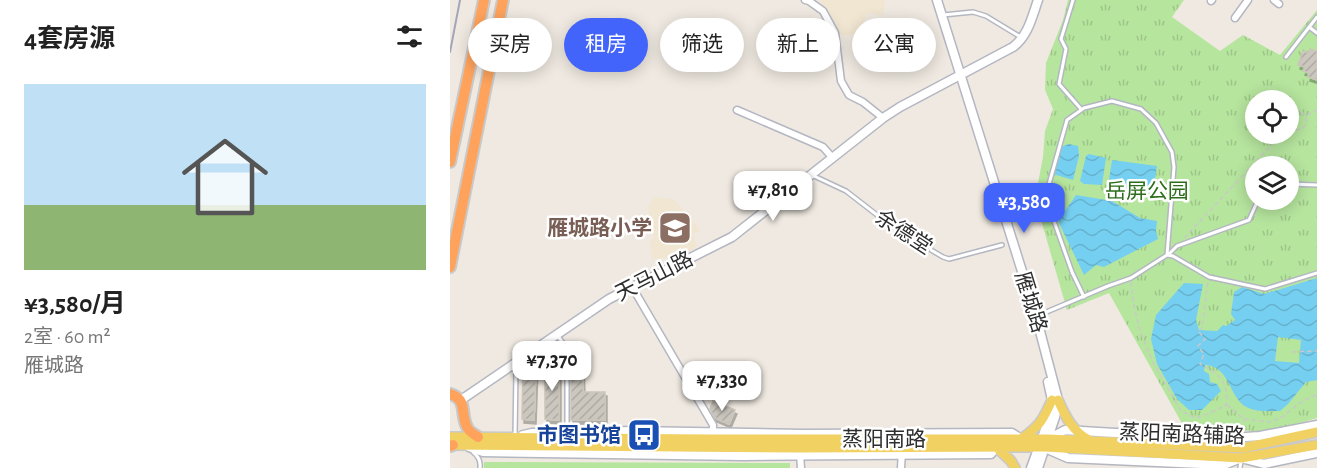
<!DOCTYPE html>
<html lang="zh">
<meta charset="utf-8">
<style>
body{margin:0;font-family:"Alegreya Sans","Noto Sans SC",sans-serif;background:#f6f6f6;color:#222;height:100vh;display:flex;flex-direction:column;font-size:22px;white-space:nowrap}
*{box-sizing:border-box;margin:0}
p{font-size:20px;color:#767676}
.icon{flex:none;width:33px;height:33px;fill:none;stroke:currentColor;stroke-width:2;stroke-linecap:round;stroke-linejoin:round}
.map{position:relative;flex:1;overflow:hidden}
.drawer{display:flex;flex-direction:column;background:#fff;width:450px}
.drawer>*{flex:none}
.guide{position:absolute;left:18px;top:18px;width:570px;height:54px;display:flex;gap:12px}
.controls{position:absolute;left:795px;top:90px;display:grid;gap:12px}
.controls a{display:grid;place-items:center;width:54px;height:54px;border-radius:50%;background:#fff;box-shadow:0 3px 15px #0003;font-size:30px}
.price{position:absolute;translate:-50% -51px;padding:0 14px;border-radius:12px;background:#fff;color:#222;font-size:20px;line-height:39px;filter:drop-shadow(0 2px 3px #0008)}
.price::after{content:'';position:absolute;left:50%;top:36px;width:18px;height:14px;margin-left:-9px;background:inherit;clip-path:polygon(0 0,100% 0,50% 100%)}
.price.selected{background:#4264fb;color:#fff}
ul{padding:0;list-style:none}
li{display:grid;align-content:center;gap:12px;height:318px;padding:0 24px}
li span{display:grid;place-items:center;height:186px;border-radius:0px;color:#555}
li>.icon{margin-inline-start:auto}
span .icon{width:108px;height:108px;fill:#fffc;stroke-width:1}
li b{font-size:26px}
h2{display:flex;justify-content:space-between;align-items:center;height:72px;padding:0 24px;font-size:26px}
.tag{padding:0 21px;border-radius:27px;background:#fff;box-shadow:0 3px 15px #0003;font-size:21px;line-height:54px}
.tag.selected{background:#4264fb;color:#fff}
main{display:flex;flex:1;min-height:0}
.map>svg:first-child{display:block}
</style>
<main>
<section class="drawer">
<h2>4套房源<svg class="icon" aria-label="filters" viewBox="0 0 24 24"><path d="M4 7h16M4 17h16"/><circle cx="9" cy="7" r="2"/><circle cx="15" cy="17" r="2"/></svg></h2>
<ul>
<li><span style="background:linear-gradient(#bfe0f5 65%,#8fb573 0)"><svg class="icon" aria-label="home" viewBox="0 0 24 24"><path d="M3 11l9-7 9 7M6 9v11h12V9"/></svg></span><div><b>¥3,580/月</b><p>2室 · 60 m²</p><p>雁城路</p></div></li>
</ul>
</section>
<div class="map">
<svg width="867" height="468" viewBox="0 0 867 468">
<defs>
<pattern id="park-tufts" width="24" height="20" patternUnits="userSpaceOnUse" patternTransform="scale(1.5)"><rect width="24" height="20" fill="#b6e59e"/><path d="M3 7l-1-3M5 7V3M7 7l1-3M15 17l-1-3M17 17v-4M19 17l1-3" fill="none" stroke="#9dc588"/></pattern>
<pattern id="water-waves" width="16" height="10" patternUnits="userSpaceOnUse" patternTransform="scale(1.5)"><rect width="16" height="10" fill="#75cff0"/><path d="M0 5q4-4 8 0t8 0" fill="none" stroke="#66b2ce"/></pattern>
<pattern id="building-hatch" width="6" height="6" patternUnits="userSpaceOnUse" patternTransform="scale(1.5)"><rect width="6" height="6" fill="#cbc7bf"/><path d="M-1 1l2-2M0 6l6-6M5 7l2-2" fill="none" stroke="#afaba4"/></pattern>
<filter id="shadow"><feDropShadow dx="2" dy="4" stdDeviation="0" flood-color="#0004"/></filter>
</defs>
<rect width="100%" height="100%" fill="#efe9e1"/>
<!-- education -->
<path fill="#f0e6d1" d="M369 0H435L433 15 418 13 406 35H390L378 10Z
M204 197 223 199 246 225 250 231 243 234 247 247 229 257 202 259 200 240 204 239 198 208Z"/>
<!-- park -->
<path fill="url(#park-tufts)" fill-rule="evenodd" d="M618 0H734L722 17 770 51 793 35 830 55 867 10V418L819 432 734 427 659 293 617 310 585 199 593 157 595 131 603 109 595 90 596 63 613 20ZM806 100H838V134H806ZM806 166H838V200H806Z
M34 462 340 463V468H34Z"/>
<!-- water -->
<path fill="url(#water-waves)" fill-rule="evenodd" d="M619 144 628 146 629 156 623 180 603 174 610 147Z
M639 154 656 158 652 185 634 184 630 181 636 156Z
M662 160 707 166 703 193 658 186Z
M626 195 662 201 690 218 707 221 706 231 708 239 654 267 646 265 634 275 608 221Z
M867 278V380L856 382 838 404 830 411C821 411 809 412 801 409 778 402 782 366 755 365L754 371 759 374 760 382 767 384 771 391 752 410H739L727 399 707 364 701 339 706 315 734 283 753 284 746 320 749 330 767 331 773 325 776 326 785 320 781 314 784 292 792 287 814 294ZM828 337 851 340 849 363 825 361Z"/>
<!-- building -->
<path fill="url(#building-hatch)" stroke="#cbc5ba" stroke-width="1.5" filter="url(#shadow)" d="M860 49 867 51V80L858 77 859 73 853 71 855 67 848 65 853 51 859 53Z
M121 357H132L133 392H155V420H121Z
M95 365H109V420L95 419Z
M73 367H86L84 420 72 419Z
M263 401 285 410 279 424 265 418 260 409Z"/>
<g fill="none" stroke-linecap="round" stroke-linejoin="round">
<!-- lane casing -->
<g stroke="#b4b7c1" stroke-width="6">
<path id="lane" d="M623 0 611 39 616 49 609 84 631 109
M493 15 523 12 536 16 569 36
M859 27 867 33
M836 57 867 17
M364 176 396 191 440 225 463 234 479 243 481 250 493 257 499 259 552 245
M838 184 867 185
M719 254 727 246 799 220 808 200
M634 297 622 272 599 207V184L617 120 634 108 662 101 691 109 706 123 722 152 724 167 717 255
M587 316 658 286 681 278 717 255 723 256 759 277 815 289 867 273
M107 335 117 348V431
M62 366 66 371 65 436
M23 452C28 456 31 461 30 468
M790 468 791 460"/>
</g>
<!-- street casing -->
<g stroke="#b4b7c1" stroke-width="9">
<path id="street" d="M355 0 359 1 373 11 385 33 391 81 399 95 413 102 433 118
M824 0 829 4
M761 1 762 0
M785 18 798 0
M287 110 373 147 381 156
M181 285 263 425V436
M350 454 351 468
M451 468 452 451"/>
</g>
<!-- secondary casing -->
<g stroke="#b4b7c1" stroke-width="11">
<path id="secondary" d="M487 0 586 316 608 400 605 417 588 468
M11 400 159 299 282 237 433 118 450 107 563 47C578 36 582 17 588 0
M73 435 82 433 184 431 353 434 562 433 571 439
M598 439 615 430 767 439 810 436 867 425
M19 447 33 452 293 456 541 454 546 447
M595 448 618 458 774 465 791 458 814 464 867 453
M581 468 600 416 602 400 598 382"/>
</g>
<!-- primary casing -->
<g stroke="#c9c9c9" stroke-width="12">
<path id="primary" d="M608 400C615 416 623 432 639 440
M0 437 263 439H598L793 448 867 432
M571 439C590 426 593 420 602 400
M0 445 350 448 595 447 791 458 867 445
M546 447 561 461 565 468"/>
</g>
<!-- highway casing -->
<g stroke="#c9c9c9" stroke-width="14">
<path id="highway" d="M0 162 34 0
M0 267 53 0
M0 394C18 399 10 414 17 427 19 432 24 434 28 437
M0 446 3 445"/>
</g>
<!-- path -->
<path stroke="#c9c9c9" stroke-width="1.5" stroke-dasharray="4.5 3" stroke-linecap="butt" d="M857 115 867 110
M838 116C853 99 867 129 845 130L838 124
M734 238 832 134
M681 282 684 306 690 331 703 362 731 411 746 418 760 413 776 405C779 383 770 374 750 364L754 354 748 346 755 339 748 331 752 328 758 281
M842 352 867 351
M777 405 794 419 821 422 834 416 848 404 867 394
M793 430 794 420"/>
<!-- lane -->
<use href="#lane" stroke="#fff" stroke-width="3"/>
<!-- street -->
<use href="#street" stroke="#fff" stroke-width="6"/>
<!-- secondary -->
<use href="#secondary" stroke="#fff" stroke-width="8"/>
<!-- primary -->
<use href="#primary" stroke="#f2d163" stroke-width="9"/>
<!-- highway -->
<use href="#highway" stroke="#ffa35c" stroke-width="10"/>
<!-- rail -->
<path stroke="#a3a6b8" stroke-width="2" d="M0 52 10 0"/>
</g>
<!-- icons -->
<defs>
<g id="school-square" transform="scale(1.725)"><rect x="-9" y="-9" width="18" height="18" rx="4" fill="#8d6e63" stroke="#fff"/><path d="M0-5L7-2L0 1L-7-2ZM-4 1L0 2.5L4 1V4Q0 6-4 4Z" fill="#fff"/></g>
<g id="bus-square" transform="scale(1.725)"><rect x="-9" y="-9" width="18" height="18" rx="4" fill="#1a4fb4" stroke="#fff"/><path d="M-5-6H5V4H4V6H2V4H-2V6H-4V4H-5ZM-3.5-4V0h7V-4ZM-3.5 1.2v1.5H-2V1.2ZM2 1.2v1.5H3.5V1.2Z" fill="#fff"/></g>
</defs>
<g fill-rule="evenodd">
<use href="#school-square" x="225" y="228"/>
<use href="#bus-square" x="194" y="435"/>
</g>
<g text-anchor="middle" stroke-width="5" stroke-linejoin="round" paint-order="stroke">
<!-- park labels -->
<g font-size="21" fill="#2c6e1b" stroke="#fff">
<text x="697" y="198">岳屏公园</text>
</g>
<!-- education labels -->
<g font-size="21" font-weight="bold" fill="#785e54" stroke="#fff" text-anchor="end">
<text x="202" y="235">雁城路小学</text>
</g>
<!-- street labels -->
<g font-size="21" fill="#2e2e2e" stroke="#fff">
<text transform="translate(454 232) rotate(33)" y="7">余德堂</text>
<text transform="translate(204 276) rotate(-27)" y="7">天马山路</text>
<text transform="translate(581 302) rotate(73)" y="7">雁城路</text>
<text transform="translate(732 434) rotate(2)" y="7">蒸阳南路辅路</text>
<text x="434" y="446">蒸阳南路</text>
</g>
<!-- transit labels -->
<g font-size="21" font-weight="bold" fill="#164399" stroke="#fff" text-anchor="end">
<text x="171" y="442">市图书馆</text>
</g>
</g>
</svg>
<div class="controls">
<a><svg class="icon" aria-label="locate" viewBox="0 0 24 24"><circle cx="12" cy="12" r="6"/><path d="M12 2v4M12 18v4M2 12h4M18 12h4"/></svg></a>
<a><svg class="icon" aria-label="layers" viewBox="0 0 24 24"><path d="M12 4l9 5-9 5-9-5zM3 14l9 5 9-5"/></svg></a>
</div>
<b class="price" style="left:323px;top:222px">¥7,810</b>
<b class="price selected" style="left:574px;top:234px">¥3,580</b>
<b class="price" style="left:102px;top:392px">¥7,370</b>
<b class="price" style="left:272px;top:412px">¥7,330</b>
<div class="guide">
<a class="tag">买房</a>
<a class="tag selected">租房</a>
<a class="tag">筛选</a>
<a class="tag">新上</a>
<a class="tag">公寓</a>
</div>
</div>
</main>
